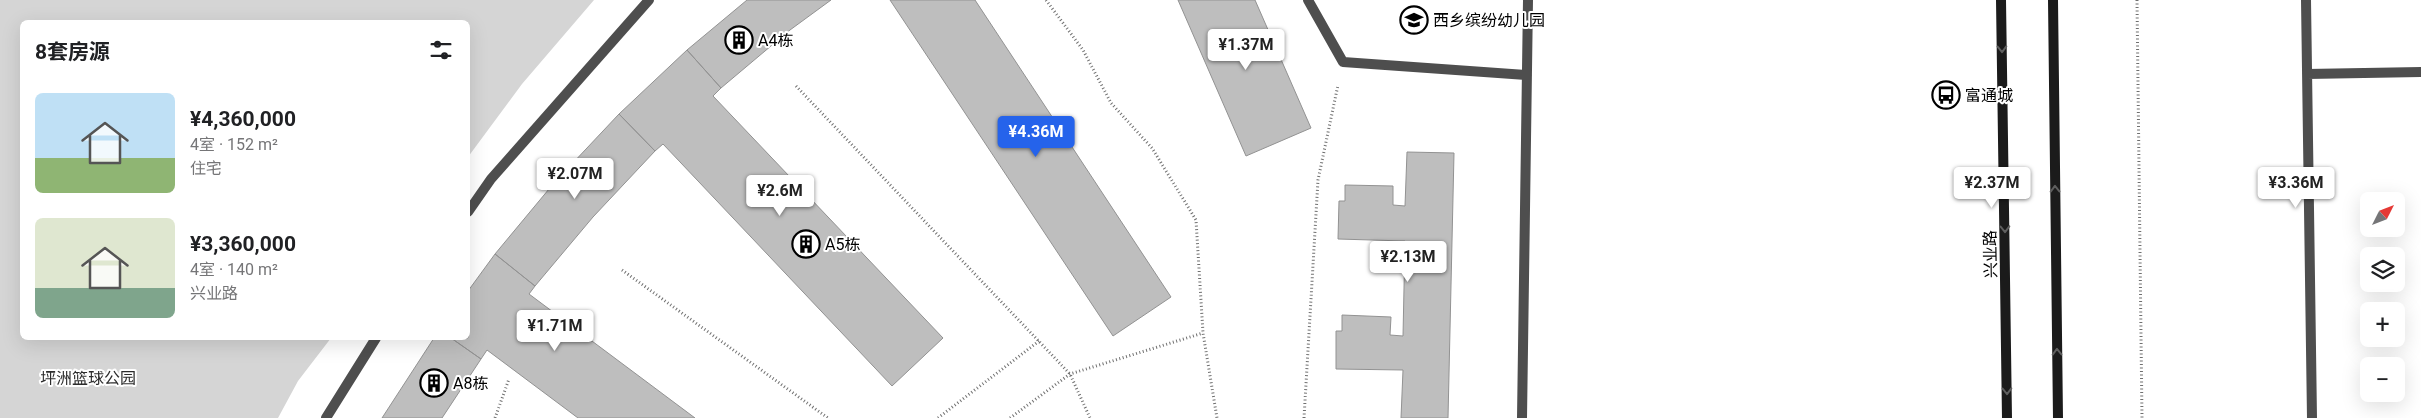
<!DOCTYPE html>
<html lang="zh">
<meta charset="utf-8">
<style>
body{margin:0;font-family:Roboto,"Noto Sans SC",sans-serif;background:#f6f6f6;color:#202124;height:100vh;display:flex;flex-direction:column;font-size:19px;white-space:nowrap}
*{box-sizing:border-box;margin:0}
p{font-size:16px;color:#757577}
.icon{flex:none;width:28px;height:28px;fill:none;stroke:currentColor;stroke-width:2;stroke-linecap:round;stroke-linejoin:round}
.map{position:relative;flex:1;overflow:hidden}
.drawer{position:absolute;left:20px;top:20px;width:450px;height:320px;display:flex;flex-direction:column;background:#fff;border-radius:8px;box-shadow:0 5px 20px #0002}
.drawer>*{flex:none}
.needle{width:32px;rotate:48deg}
.buttons{position:absolute;left:2360px;top:192px;display:grid;gap:10px}
.buttons a{display:grid;place-items:center;width:45px;height:45px;border-radius:8px;background:#fff;box-shadow:0 5px 20px #0002;font-size:25px}
.price{position:absolute;translate:-50% -42px;padding:0 11px;border-radius:5px;background:#fff;color:#222;font-size:16px;line-height:32px;filter:drop-shadow(0 1px 2px #0008)}
.price::after{content:'';position:absolute;left:50%;top:30px;width:15px;height:11px;margin-left:-8px;background:inherit;clip-path:polygon(0 0,100% 0,50% 100%)}
.price.current{background:#2563eb;color:#fff}
ul{padding:0;list-style:none}
li{display:flex;align-items:center;gap:15px;height:125px;padding:0 15px}
li span{display:grid;place-items:center;flex:none;width:140px;height:100px;border-radius:8px;color:#555}
li>.icon{margin-inline-start:auto}
span .icon{width:60px;height:60px;fill:#fffc;stroke-width:1}
li b{font-size:21px}
h2{display:flex;justify-content:space-between;align-items:center;height:60px;padding:0 15px;font-size:21px}
.map>svg:first-child{display:block}
</style>
<div class="map">
<svg width="2421" height="418" viewBox="0 0 2421 418">
<rect width="100%" height="100%" fill="#fff"/>
<!-- green -->
<path fill="#d5d5d5" d="M0 0H594L522 84 468 157V22H22V338H331L298 381 278 418H0Z"/>
<!-- building -->
<path fill="#bebebe" stroke="#929292" d="M747 0H831L790 30 721 88 687 50Z
M890 0H975L1171 297 1113 336Z
M1178 0H1255L1311 128 1246 156Z
M687 50 721 88 713 96 943 338 892 386 663 144 655 151 619 114Z
M619 114 655 151 593 217 535 286 495 254 554 183Z
M1407 152 1454 153 1448 418H1401L1403 370 1336 369V331H1342V315L1391 317 1390 335 1403 336 1405 241 1338 239 1339 201H1345V185L1393 186V205L1405 206Z
M495 254 535 286 529 294 695 418H578L487 350 481 359 451 338H468V291Z
M434 338H451L481 359 442 418H382Z"/>
<g fill="none" stroke-linecap="round" stroke-linejoin="round">
<!-- path -->
<path stroke="#707070" stroke-width="3" stroke-dasharray="1 2.5" stroke-linecap="butt" d="M1046 0 1083 50 1111 103 1152 148 1196 220 1203 333 1217 418
M2137 0 2142 418
M796 86 1070 374 1090 418
M622 270 828 418
M495 418 509 379
M938 418 1039 341
M1010 418 1070 374 1203 333
M1304 418 1318 180 1338 85"/>
<!-- lane -->
<path stroke="#4e4e4e" stroke-width="10" d="M1308 0 1343 62 1527 75
M468 212 491 179 649 0
M326 418 376 338
M1522 418 1528 0"/>
<!-- street -->
<path stroke="#4e4e4e" stroke-width="10" d="M2306 0 2312 418
M2307 74 2421 72"/>
<!-- secondary -->
<path stroke="#1b1b1b" stroke-width="10" d="M2001 0 2007 418
M2053 0 2058 418"/>
</g>
<!-- one-way arrows -->
<defs><path id="oneway-chevron" d="M-2-3.5L2.5 0L-2 3.5" fill="none" stroke-width="1.6" stroke-linecap="round" stroke-linejoin="round" transform="scale(1.25)"/></defs>
<g stroke="#5f5f5f">
<use href="#oneway-chevron" transform="translate(2002 49) rotate(89)"/>
<use href="#oneway-chevron" transform="translate(2055 189) rotate(-91)"/>
<use href="#oneway-chevron" transform="translate(2005 229) rotate(89)"/>
<use href="#oneway-chevron" transform="translate(2057 352) rotate(-91)"/>
<use href="#oneway-chevron" transform="translate(2007 391) rotate(89)"/>
</g>
<!-- icons -->
<defs>
<g id="school-ring" transform="scale(1.4375)"><circle r="9.5" fill="#fff" stroke="#000" stroke-width="1.5"/><path d="M0-5L7-2L0 1L-7-2ZM-4 1L0 2.5L4 1V4Q0 6-4 4Z" fill="#000"/></g>
<g id="building-ring" transform="scale(1.4375)"><circle r="9.5" fill="#fff" stroke="#000" stroke-width="1.5"/><path d="M-4-6H4V6H1V3H-1V6H-4ZM-2.5-4.3h1.7v1.8h-1.7ZM.8-4.3h1.7v1.8H.8ZM-2.5-1h1.7V.8h-1.7ZM.8-1h1.7V.8H.8Z" fill="#000"/></g>
<g id="bus-ring" transform="scale(1.4375)"><circle r="9.5" fill="#fff" stroke="#000" stroke-width="1.5"/><path d="M-5-6H5V4H4V6H2V4H-2V6H-4V4H-5ZM-3.5-4V0h7V-4ZM-3.5 1.2v1.5H-2V1.2ZM2 1.2v1.5H3.5V1.2Z" fill="#000"/></g>
</defs>
<g fill-rule="evenodd">
<use href="#school-ring" x="1414" y="20"/>
<use href="#building-ring" x="739" y="40"/>
<use href="#bus-ring" x="1946" y="95"/>
<use href="#building-ring" x="806" y="244"/>
<use href="#building-ring" x="434" y="383"/>
</g>
<g text-anchor="middle" stroke-width="4" stroke-linejoin="round" paint-order="stroke">
<!-- poi labels -->
<g font-size="16" fill="#000" stroke="#fff" text-anchor="start">
<text x="1433" y="26">西乡缤纷幼儿园</text>
<text x="758" y="46">A4栋</text>
<text x="1965" y="101">富通城</text>
<text x="825" y="250">A5栋</text>
<text x="453" y="389">A8栋</text>
</g>
<!-- street labels -->
<g font-size="16" fill="#000" stroke="#fff">
<text transform="translate(1990 254) rotate(-91)" y="6">兴业路</text>
</g>
<!-- park labels -->
<g font-size="16" fill="#2c2c2c" stroke="#fff">
<text x="88" y="384">坪洲篮球公园</text>
</g>
</g>
</svg>
<div class="buttons">
<a><svg class="needle" viewBox="-14 -14 28 28"><path d="M0-13l5 13h-10z" fill="#e53935"/><path d="M0 13l5-13h-10z" fill="#757577"/></svg></a>
<a><svg class="icon" aria-label="layers" viewBox="0 0 24 24"><path d="M12 4l9 5-9 5-9-5zM3 14l9 5 9-5"/></svg></a>
<a>+</a>
<a>−</a>
</div>
<b class="price" style="left:1246px;top:71px">¥1.37M</b>
<b class="price current" style="left:1036px;top:158px">¥4.36M</b>
<b class="price" style="left:575px;top:200px">¥2.07M</b>
<b class="price" style="left:1992px;top:209px">¥2.37M</b>
<b class="price" style="left:2296px;top:209px">¥3.36M</b>
<b class="price" style="left:780px;top:217px">¥2.6M</b>
<b class="price" style="left:1408px;top:283px">¥2.13M</b>
<b class="price" style="left:555px;top:352px">¥1.71M</b>
<section class="drawer">
<h2>8套房源<svg class="icon" aria-label="filters" viewBox="0 0 24 24"><path d="M4 7h16M4 17h16"/><circle cx="9" cy="7" r="2"/><circle cx="15" cy="17" r="2"/></svg></h2>
<ul>
<li><span style="background:linear-gradient(#bfe0f5 65%,#8fb573 0)"><svg class="icon" aria-label="home" viewBox="0 0 24 24"><path d="M3 11l9-7 9 7M6 9v11h12V9"/></svg></span><div><b>¥4,360,000</b><p>4室 · 152 m²</p><p>住宅</p></div></li>
<li><span style="background:linear-gradient(#dfe7d0 70%,#7fa58c 0)"><svg class="icon" aria-label="home" viewBox="0 0 24 24"><path d="M3 11l9-7 9 7M6 9v11h12V9"/></svg></span><div><b>¥3,360,000</b><p>4室 · 140 m²</p><p>兴业路</p></div></li>
</ul>
</section>
</div>
